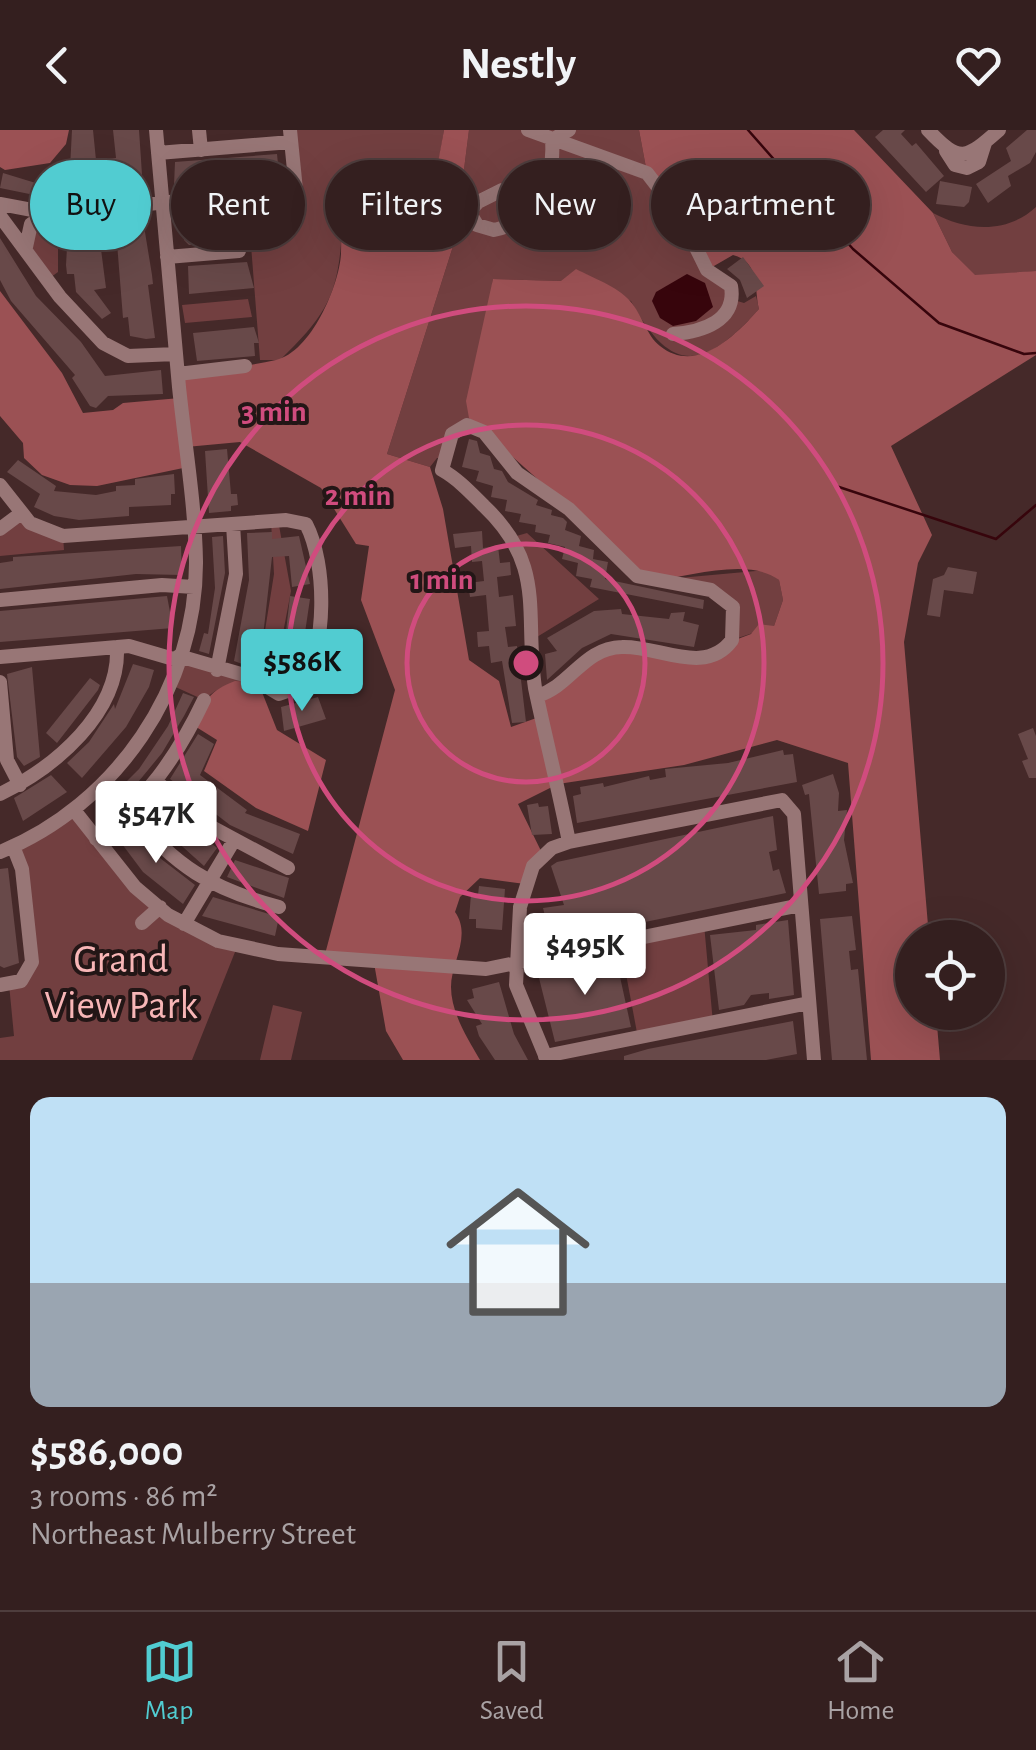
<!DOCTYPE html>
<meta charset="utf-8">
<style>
body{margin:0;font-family:"Alegreya Sans",sans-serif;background:#3c2728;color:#f1f3f6;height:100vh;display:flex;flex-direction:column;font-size:38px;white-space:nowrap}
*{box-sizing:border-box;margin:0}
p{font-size:32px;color:#a9a2a4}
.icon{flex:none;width:55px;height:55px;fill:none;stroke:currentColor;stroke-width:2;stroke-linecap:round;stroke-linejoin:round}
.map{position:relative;height:930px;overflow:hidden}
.sheet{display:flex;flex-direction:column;background:#341f1f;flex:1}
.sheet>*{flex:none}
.guide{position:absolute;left:30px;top:30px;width:978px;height:90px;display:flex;gap:20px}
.controls{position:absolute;left:895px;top:790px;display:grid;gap:20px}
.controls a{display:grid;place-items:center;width:110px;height:110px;border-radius:50%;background:#341f1f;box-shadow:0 10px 40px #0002,0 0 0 2px #4e3d3d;font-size:50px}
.price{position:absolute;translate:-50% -85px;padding:0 22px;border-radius:10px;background:#fff;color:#222;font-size:32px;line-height:65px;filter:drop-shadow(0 2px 5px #0008)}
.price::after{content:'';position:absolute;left:50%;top:60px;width:30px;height:22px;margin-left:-15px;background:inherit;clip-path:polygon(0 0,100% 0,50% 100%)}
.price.active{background:#51ccd1;color:#111}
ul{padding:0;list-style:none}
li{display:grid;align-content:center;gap:20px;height:530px;padding:0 30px}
li span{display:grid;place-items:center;height:310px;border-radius:20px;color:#555}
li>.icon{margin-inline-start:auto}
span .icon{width:180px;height:180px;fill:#fffc;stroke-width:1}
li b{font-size:42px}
.pill{padding:0 35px;border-radius:45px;background:#341f1f;box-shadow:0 10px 40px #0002,0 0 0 2px #4e3d3d;font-size:35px;line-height:90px}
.pill.active{background:#51ccd1;color:#111}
header{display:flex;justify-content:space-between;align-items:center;height:130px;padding:0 30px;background:#341f1f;font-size:45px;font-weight:700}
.dock{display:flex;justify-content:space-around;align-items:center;height:140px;border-top:2px solid #4e3d3d;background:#341f1f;font-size:28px;color:#a9a2a4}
.dock a{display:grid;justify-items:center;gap:5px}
.dock .active{color:#51ccd1}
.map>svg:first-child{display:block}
</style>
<header><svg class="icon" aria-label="back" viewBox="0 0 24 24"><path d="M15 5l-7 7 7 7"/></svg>Nestly<svg class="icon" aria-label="heart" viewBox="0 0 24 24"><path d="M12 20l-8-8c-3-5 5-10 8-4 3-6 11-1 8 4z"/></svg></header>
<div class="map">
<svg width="1036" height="930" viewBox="0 0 1036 930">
<rect width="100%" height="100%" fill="#452929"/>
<!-- green -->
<path fill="#723f40" d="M290 0H444L435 54 414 59 380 54 343 86C339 160 333 179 280 230H260L247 64 295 59Z
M469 0H639L647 43 734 170 744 173 756 166 759 179C705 239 672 247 631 171L561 151 493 149 472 295H467L445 328H437L430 337 387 324 455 110Z
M1036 77V141L975 146 952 122 933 83C966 101 1007 104 1036 77Z
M58 83V142L47 150 26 106Z
M248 169 252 187 185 193 182 175Z
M20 384 63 406 64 420 0 426V399Z
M278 390 291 461 280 519 263 513 274 444 271 391Z
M527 403 599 469 532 510 513 407Z
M767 440 779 450 783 470 774 496 732 510 734 478 679 448Z
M179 526 258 552C235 551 222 554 204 570L169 554Z
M74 680 151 772 237 817 192 930H0V908L14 906 9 854 31 838 13 716Z
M704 794 713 893 638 908 620 812Z
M273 875 302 882 291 930H260Z"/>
<!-- forest -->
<path fill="#9b5154" d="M0 0H69L66 14 50 33 5 40 0 37Z
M444 0H469L455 110 387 324 430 337 443 379 469 530 499 551 511 597 542 586 537 566 606 519 687 528 751 504 759 494 774 496 783 470 779 450C748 427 689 447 652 451L469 288 466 271 493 149 561 151 576 139C593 148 617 156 630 171 642 184 646 205 660 216 696 245 735 206 759 179 754 158 760 132 733 125L707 140 647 43 639 0H854L933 83 952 122 975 145 1036 141V225L891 316 932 405 918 433 904 512 929 807 912 808V882L936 883 940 930H871L848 633 777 610 684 635 558 654 518 674 543 725 525 754 480 748 460 767 455 782C472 806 451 832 451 857 451 883 468 909 480 930H403L386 901 374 833 324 828 395 560 361 470 369 416 356 414 321 358 240 312 186 317 188 337 97 356 70 355 42 345 24 328 23 313 0 286V161L62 243 83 283 113 280 123 273 180 268 178 244C211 240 245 237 276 230 311 222 339 156 341 124 342 105 339 80 354 66 375 46 408 60 434 54Z
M235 551 258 552 277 600 326 630 308 701 256 678 204 641 217 610 193 595C203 571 211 560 235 551Z"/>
<!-- water -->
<path fill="#37050c" d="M687 144 705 153 713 177 696 191 673 196 660 188 652 171 656 162Z"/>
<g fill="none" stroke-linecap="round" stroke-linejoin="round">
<!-- stream -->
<path stroke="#37050c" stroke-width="2.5" d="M748 0 853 119 939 193 1024 224 1036 223
M836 356 996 409 1036 375"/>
</g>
<!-- building -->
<path fill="#684949" d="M72 0H93L96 30 116 28 113 0H139L143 59 106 58 49 68 0 58 3 43 39 54V46L44 42 70 38Z
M883 0H905L901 4 912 16 916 13 944 46 926 62 875 7Z
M1027 0H1036V22L1030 33 1008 46 1011 56 988 73 976 54 1011 31 1006 18Z
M277 24 279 44 174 55 175 32Z
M940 51 972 57 969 72 964 77 936 74Z
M247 83 244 112 189 115 184 110 182 91Z
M143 90 152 145 153 154 148 155 155 208 146 209 130 206 128 187 123 188 117 113 119 97Z
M98 96 106 158 94 160 111 183 102 189 76 162 74 144H67L66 135 68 100Z
M0 108 36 166 81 212 105 246 161 240 163 264 108 266 96 278 90 276 72 248 75 245 11 171 0 150Z
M743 127 764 156 747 168 740 150 727 139Z
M247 132 254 158 189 164 188 136Z
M254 197 259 213H254L255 226 197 231 193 203Z
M469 309 477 311 480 323 490 326 494 339 502 341 508 352 538 370 536 375 552 380 551 385 563 388 567 392 565 400 581 406 579 416 594 420 593 429 608 432 605 449 704 470 703 479 590 457 592 449 576 446 578 433 562 429 565 417 548 413 550 405 535 402 536 395 519 392 521 384 505 381 507 370 491 367 493 356 476 351 479 341 462 337Z
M227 319 231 364H237L238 375 231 376V381L209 383 205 321Z
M18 330 56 356 54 361 96 365 116 361V356L135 355V349L174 344 175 364H171V375L129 377V386L79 390 54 386 34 377 40 364 7 342Z
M482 401 483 418 498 416 500 433 510 432 511 445 497 447 499 467 513 465 516 496 505 497 508 517 517 516 526 592 512 593 502 531 491 533 489 516 478 517 477 502 489 501 486 465 470 467 468 453 484 451 482 431 472 432 471 416 455 418 453 404Z
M272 402V409L299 406 310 454 292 457 289 426 272 427 261 524 283 528 290 466 310 469 300 536 295 547 280 552 275 546 234 531 249 450 247 403Z
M223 406 225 443 209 524 199 521 204 503 208 504 215 458 212 407Z
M181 416 182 445 136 444 0 459V433L13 431V427Z
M948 437 977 442 973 464 944 460 940 487 927 485 933 449 944 445Z
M167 466 173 498 0 512V481Z
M621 479 622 484 669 489 671 483 685 482 683 491 699 495 694 517 611 504 582 518 547 550 545 524 557 521 547 508 594 481Z
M133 534 154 540 149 557 126 597 82 648 67 633 89 612 114 574 115 579Z
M32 537 40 627 24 636 17 627 7 544Z
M90 548 100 555 98 560 57 613 46 603Z
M183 563 194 567 184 586 162 623 125 668 118 660 139 639 168 596Z
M318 567 326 589 284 601 281 577Z
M1033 598 1036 606V648H1029L1022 631 1028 629 1018 604Z
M198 604 214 614 200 645 247 680 245 683 300 704 293 724 230 695 170 649Z
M783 620 784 625 793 624 797 652 577 693 573 666 581 664 580 657 603 653 604 657 649 646 650 650 666 647 665 639 728 633Z
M833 644 839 663 838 681 847 680 844 710 853 753 846 754V761L819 764 809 664 805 665 802 655Z
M51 645 67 662 23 691 14 668Z
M156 667 217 718 204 736 143 681Z
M538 673 539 677 548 676 552 704 532 705 527 675Z
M773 686 777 720 769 722 773 741 779 739 786 763 543 813 539 787 545 786 543 778 564 775 551 736 557 732Z
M128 696 156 725 195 755 183 774 143 742 116 706Z
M235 730 289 748 284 768 227 747Z
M8 738 19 833 4 838 0 836V739Z
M479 756 505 759 502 800 476 798V789H469L471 764 478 765Z
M213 767 279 787 275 806 202 786Z
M852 786 856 820 849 821 851 840 858 839 867 930H832L820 789Z
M788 790 794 865 769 869V863L751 865 744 875 719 880 710 805 756 800V795Z
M615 824 631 897 555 912 537 840Z
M499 852 514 904 528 930H495L479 906 476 896 482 894 467 870 474 868 472 859Z
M793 891 797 924 766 930H624V926L648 919Z"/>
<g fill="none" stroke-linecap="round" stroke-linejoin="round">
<!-- minor -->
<path stroke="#987676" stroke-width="14" d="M199 0 201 20
M528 0 647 43 681 87 707 140 731 156C737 191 702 202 673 204
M928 0C960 34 966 29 999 0
M946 21 955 35 967 38 979 32 985 13
M158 23 291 12
M502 60 478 72 469 82 477 95 494 100C537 91 555 52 552 10L569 0
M0 74 48 83
M0 86 60 167 103 213 128 226 176 224
M26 117 31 94 53 83 296 60 290 0
M167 127 239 121
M178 244 245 236
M0 355 30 393 63 406 286 390 306 394C327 434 327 518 302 556L279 564 251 547 179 526
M0 399 20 384
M0 470 162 455 194 457
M0 527 129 516 177 530
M217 540 236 444 233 394
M0 552 7 630 20 655
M537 566C571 556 583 518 622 517 658 515 705 547 732 510L733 477 711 460 637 446 569 379 517 343 484 302 467 295 452 304 442 340C458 349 471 363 484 376 547 436 524 482 535 558 546 610 559 661 569 712
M157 652 204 693 288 738
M0 664C55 637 120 583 117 517
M74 680 135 757 168 785 218 811 278 824 486 839 801 775
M130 682C175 736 211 759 279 777
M96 709C146 670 177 627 204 570
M0 722C116 675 197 557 196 431 195 373 185 315 179 257 171 171 164 86 156 0
M142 793 160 777
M184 794 233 712
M0 855 21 851 32 832 22 739 13 716
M545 926 809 873
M547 930 516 855 520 777 533 736 552 718 569 712 782 670 794 684 814 930"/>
</g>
<!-- distance rings -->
<g fill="none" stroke="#d04c7e" stroke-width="5">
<circle cx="526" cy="533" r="119"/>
<circle cx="526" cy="533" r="238"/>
<circle cx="526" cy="533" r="357"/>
</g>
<g text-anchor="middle" stroke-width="8" stroke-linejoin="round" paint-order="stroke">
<!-- park labels -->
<g font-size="40" fill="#f8b6b7" stroke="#231616">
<text x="121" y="842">Grand<tspan x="121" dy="46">View Park</tspan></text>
</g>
</g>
<circle cx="526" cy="533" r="15" fill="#d04c7e" stroke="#231616" stroke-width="5"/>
<g font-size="30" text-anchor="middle" font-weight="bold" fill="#d04c7e" stroke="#231616" stroke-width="8" stroke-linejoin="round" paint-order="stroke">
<text x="274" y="291">3 min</text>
<text x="358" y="375">2 min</text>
<text x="442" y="459">1 min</text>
</g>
</svg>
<div class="controls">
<a><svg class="icon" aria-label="locate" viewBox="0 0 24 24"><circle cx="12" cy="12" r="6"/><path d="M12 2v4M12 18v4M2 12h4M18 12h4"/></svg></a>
</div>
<b class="price active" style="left:302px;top:584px">$586K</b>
<b class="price" style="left:156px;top:736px">$547K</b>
<b class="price" style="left:585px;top:868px">$495K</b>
<div class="guide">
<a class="pill active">Buy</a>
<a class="pill">Rent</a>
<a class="pill">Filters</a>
<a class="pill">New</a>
<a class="pill">Apartment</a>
</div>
</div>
<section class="sheet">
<ul>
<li><span style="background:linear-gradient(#bfe0f5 60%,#9aa5b1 0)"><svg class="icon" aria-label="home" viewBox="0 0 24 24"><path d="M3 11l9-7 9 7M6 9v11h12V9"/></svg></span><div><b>$586,000</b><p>3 rooms · 86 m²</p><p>Northeast Mulberry Street</p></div></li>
</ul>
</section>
<nav class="dock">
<a class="active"><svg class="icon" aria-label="map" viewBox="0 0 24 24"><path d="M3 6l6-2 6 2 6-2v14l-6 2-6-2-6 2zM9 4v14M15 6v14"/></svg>Map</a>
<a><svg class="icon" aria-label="saved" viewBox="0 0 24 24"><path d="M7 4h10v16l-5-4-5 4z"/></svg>Saved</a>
<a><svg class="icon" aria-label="home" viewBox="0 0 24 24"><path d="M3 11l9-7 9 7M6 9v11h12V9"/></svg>Home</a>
</nav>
